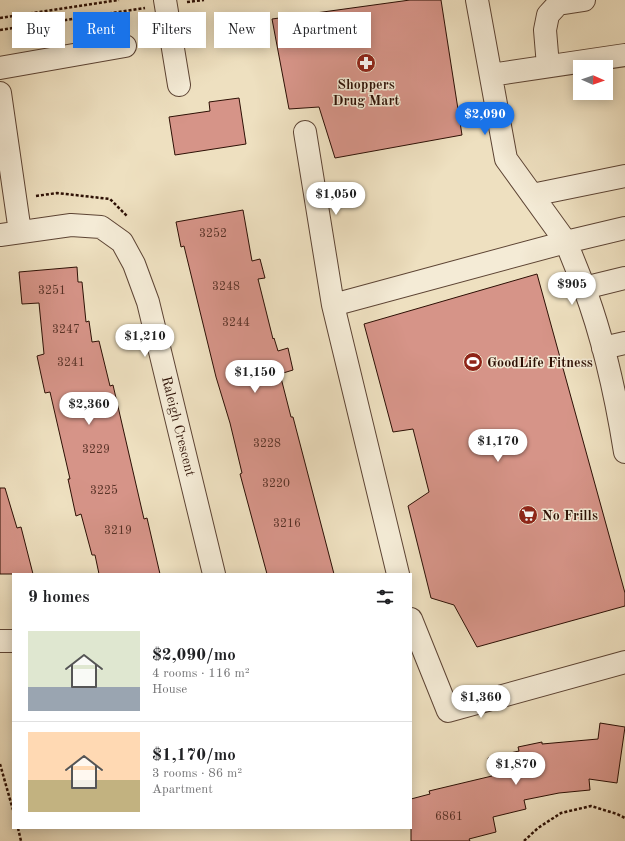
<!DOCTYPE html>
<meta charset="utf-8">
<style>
body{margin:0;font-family:"Old Standard TT",serif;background:#f6f6f6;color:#202124;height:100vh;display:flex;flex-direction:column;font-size:15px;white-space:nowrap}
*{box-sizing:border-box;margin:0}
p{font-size:13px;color:#757577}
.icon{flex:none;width:22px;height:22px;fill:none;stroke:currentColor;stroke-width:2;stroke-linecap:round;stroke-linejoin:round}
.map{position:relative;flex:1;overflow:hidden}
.side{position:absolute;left:12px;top:573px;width:400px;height:256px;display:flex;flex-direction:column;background:#fff;border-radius:0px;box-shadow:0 2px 10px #0003}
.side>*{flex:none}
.top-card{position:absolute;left:12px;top:12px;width:400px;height:36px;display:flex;gap:8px}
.needle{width:26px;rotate:92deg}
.controls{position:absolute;left:573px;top:60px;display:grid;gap:8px}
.controls a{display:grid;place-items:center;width:40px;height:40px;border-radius:0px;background:#fff;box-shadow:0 2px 10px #0003;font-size:20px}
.price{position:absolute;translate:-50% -34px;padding:0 9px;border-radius:14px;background:#fff;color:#222;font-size:13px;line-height:26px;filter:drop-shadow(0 1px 2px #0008)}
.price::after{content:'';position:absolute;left:50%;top:24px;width:12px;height:9px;margin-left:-6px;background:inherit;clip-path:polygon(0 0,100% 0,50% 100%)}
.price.selected{background:#1a73e8;color:#fff}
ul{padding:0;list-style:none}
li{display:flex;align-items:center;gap:12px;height:100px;padding:0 16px}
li+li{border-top:1px solid #e0e0e0}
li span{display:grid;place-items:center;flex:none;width:112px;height:80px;border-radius:0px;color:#555}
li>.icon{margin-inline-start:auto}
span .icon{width:48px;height:48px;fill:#fffc;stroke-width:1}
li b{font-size:17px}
h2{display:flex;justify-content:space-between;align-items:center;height:48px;padding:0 16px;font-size:17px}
.chip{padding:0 14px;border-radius:0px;background:#fff;box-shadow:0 2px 10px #0003;font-size:14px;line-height:36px}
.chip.selected{background:#1a73e8;color:#fff}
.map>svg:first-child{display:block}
</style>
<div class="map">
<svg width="625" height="841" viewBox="0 0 625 841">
<rect width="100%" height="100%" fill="#eee0c0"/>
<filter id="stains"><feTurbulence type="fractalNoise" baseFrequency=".005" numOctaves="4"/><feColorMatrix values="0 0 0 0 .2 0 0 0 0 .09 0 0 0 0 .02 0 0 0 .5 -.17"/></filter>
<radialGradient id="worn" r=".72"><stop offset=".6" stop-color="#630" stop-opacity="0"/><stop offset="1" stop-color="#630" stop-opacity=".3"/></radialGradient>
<!-- building -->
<path fill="#d69488" stroke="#2d1005" d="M410 0H441L462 135 335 158 319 107 289 109 272 19Z
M239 98 246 144 175 155 169 117 210 111 209 102Z
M243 210 252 261 260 259 265 278 258 279 273 339 274 338 278 351 288 348 293 370 280 374 291 417H293L334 574H267L240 474 242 473 230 423 216 377 184 246 181 247 176 222Z
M77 267 78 282H82L86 322 89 321 92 342 99 341 110 386 113 385 144 519 147 518 160 574H99L95 555H92L81 514 76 516 68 479H70L50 392 45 393 37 356 44 354 39 303 22 304 19 272Z
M537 274 625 593V606L477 647 454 605 431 598 408 506 429 492 413 429 393 432 364 324Z
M0 488H5L17 528 21 527 33 574H0Z
M600 723 625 727 617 783 589 779 590 790 559 793 524 800 526 809 493 817 496 832 469 839 470 841H411V799L430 794 429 791 492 776 488 758 519 751 518 747 542 742V744L598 739Z"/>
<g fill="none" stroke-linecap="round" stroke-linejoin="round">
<!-- minor casing -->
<g stroke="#5d4434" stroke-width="24">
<path id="minor" d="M165 0 179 85
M548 66 545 30 548 15 558 4 584 0
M0 68 125 46
M491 75 625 55
M0 93 20 232
M305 132 333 305
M532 195 625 176
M625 228 566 242C572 257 578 272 584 287 604 340 616 396 625 452
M0 235 71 225 101 227 122 242 134 264 148 302 214 574
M584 288 625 278
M603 348 625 343
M398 574 333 305 566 242 506 159 477 0
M411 619 448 711 625 662
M0 641H13"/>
</g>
<!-- path -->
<path stroke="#2d1005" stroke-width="2.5" stroke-dasharray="3 2" stroke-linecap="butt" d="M187 2 204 0
M0 18 119 0
M0 30 145 8
M36 196 57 193 110 199 127 216
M0 764 13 810
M18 828 21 841
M524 841 538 828 561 813 591 806 617 814 625 818"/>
<!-- minor -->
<use href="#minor" stroke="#f4ebd6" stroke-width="22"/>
</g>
<!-- icons -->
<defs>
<g id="pharmacy-disc" transform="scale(1)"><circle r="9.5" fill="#8f2418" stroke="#f4ebd6"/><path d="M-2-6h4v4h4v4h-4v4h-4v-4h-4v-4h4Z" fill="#fff"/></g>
<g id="stadium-disc" transform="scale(1)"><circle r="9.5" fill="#8f2418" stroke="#f4ebd6"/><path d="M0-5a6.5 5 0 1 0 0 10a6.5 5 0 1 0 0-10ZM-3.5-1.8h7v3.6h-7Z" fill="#fff"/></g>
<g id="supermarket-disc" transform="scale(1)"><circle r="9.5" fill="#8f2418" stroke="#f4ebd6"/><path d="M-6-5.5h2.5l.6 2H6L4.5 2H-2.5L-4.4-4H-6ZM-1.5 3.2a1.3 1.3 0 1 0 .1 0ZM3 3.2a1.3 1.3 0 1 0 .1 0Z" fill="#fff"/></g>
</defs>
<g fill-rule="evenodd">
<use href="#pharmacy-disc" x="366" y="63"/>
<use href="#stadium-disc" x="473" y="362"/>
<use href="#supermarket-disc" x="528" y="515"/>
</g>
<g text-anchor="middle" stroke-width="3" stroke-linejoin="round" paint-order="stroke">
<!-- number labels -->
<g font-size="12" fill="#573126">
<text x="213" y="237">3252</text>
<text x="226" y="290">3248</text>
<text x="52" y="294">3251</text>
<text x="236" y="326">3244</text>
<text x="66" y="333">3247</text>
<text x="71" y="366">3241</text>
<text x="267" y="447">3228</text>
<text x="96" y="453">3229</text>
<text x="276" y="487">3220</text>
<text x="104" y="494">3225</text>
<text x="287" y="527">3216</text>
<text x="118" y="534">3219</text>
<text x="449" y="820">6861</text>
</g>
<!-- poi labels -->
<g font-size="14" font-weight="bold" fill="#2d1005" stroke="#f4ebd6" text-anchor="start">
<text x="366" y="89" text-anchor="middle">Shoppers<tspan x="366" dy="16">Drug Mart</tspan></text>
<text x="487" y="367">GoodLife Fitness</text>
<text x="542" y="520">No Frills</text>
</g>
<!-- street labels -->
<g font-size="14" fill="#2d1005" stroke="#f4ebd6">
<text transform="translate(179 426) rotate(76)" y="5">Raleigh Crescent</text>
</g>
</g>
<rect width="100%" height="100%" filter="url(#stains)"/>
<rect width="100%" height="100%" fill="url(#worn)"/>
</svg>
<div class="controls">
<a><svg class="needle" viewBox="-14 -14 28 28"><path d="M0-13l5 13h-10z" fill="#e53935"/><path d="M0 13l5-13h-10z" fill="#757577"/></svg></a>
</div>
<b class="price selected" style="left:485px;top:136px">$2,090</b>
<b class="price" style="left:336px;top:216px">$1,050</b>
<b class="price" style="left:572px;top:306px">$905</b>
<b class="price" style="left:145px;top:358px">$1,210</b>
<b class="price" style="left:255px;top:394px">$1,150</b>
<b class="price" style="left:89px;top:426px">$2,360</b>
<b class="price" style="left:498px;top:463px">$1,170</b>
<b class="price" style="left:481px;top:719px">$1,360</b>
<b class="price" style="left:516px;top:786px">$1,870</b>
<div class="top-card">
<a class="chip">Buy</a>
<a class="chip selected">Rent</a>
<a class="chip">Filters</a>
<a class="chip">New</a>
<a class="chip">Apartment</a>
</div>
<section class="side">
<h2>9 homes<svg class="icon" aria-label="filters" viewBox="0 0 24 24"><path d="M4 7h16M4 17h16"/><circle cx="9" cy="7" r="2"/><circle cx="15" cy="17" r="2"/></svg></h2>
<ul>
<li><span style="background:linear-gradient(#dfe7d0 70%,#9aa5b1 0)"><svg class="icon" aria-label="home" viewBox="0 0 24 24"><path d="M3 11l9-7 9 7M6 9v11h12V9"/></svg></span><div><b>$2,090/mo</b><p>4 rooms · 116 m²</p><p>House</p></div></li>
<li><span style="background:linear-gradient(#ffd9b3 60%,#c2b280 0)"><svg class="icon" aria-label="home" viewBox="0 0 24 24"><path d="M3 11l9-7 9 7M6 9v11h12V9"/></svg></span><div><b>$1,170/mo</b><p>3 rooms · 86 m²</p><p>Apartment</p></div></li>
</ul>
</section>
</div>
